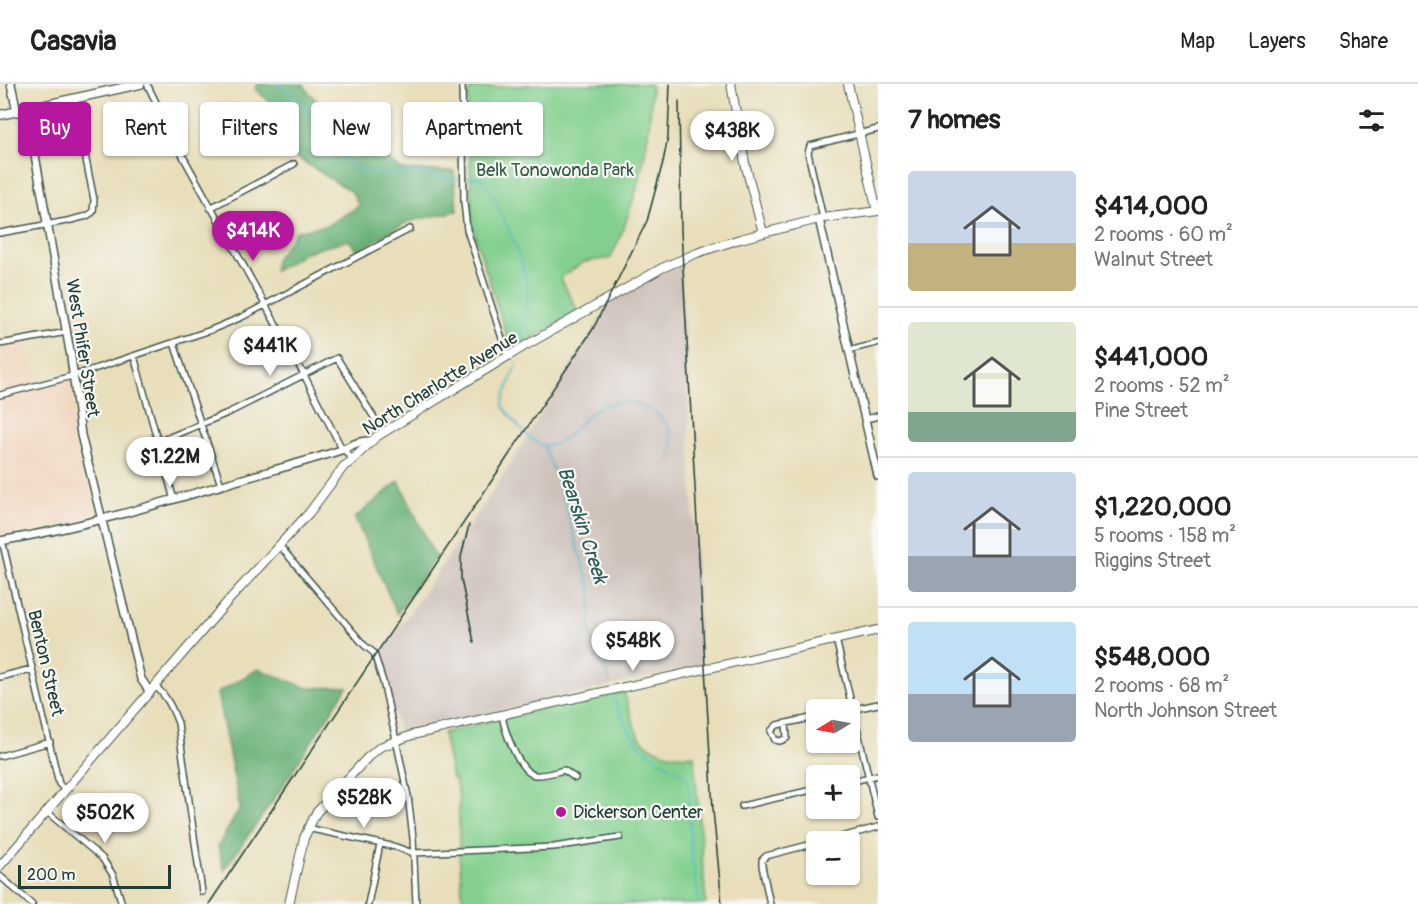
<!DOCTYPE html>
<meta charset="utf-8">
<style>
body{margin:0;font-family:Pangolin,sans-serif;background:#f6f6f6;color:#222;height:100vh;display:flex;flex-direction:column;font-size:22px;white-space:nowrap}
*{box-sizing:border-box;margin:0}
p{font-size:20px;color:#767676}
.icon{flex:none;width:33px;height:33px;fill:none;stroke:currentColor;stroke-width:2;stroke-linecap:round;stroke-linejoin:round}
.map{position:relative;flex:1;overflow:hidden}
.panel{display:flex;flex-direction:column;background:#fff;width:540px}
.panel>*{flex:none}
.hud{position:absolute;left:18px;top:18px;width:570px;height:54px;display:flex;gap:12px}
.needle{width:39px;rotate:260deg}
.controls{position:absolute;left:806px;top:615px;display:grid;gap:12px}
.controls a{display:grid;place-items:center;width:54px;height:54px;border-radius:6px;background:#fff;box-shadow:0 2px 4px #0004;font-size:30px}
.scale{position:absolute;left:18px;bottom:15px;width:153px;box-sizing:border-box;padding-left:6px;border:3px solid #1f3d34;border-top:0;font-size:16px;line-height:21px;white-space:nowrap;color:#1f3d34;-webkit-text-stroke:4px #f6f6f2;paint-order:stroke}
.price{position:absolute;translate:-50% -51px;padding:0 14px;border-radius:21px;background:#fff;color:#222;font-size:20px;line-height:39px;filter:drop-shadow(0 2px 3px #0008)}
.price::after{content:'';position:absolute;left:50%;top:36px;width:18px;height:14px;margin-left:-9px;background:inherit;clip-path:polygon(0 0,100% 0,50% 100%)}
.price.active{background:#b5179e;color:#fff}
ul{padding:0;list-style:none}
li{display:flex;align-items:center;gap:18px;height:150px;padding:0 30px}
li+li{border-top:2px solid #e0e0e0}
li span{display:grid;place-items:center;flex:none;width:168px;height:120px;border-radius:6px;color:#555}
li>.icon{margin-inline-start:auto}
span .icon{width:72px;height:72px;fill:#fffc;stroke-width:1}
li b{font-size:26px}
h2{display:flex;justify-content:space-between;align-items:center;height:72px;padding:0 30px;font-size:26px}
.pill{padding:0 21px;border-radius:6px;background:#fff;box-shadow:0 2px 4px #0004;font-size:21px;line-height:54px}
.pill.active{background:#b5179e;color:#fff}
header{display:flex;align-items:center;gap:36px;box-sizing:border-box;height:84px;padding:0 30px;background:#fff;border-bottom:2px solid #e0e0e0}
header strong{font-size:28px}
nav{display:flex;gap:33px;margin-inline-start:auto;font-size:21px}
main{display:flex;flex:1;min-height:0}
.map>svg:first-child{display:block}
</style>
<header>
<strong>Casavia</strong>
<nav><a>Map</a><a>Layers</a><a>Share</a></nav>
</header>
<main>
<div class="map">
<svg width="878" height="820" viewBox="0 0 878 820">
<rect width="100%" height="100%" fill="#f6f6f2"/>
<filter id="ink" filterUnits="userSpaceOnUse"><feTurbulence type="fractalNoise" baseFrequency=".0167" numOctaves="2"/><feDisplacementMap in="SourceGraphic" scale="12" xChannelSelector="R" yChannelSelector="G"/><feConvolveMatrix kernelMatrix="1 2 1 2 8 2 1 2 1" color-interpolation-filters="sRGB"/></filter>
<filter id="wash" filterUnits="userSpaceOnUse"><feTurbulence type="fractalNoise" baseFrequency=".008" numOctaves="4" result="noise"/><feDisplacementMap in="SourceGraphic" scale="24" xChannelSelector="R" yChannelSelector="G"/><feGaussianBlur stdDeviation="1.35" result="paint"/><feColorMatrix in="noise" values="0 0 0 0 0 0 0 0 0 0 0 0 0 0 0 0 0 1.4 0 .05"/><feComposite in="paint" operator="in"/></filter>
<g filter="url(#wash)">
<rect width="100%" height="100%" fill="#e8deba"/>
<!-- built -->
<path fill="#f1d5bd" d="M27 257 39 304 71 296 74 335 98 433 0 454V263Z"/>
<!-- industrial -->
<path fill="#cec1ba" d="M681 181 701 581 400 650 379 574 493 407 611 217 647 194Z"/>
<!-- green -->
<path fill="#83d08e" stroke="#518661" stroke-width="1.5" d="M544 0H651C652 61 636 119 611 174L584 178 560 194 578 227 513 265 510 262 476 155 472 138 468 10 471 5Z
M624 608C627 618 635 648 640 654 653 669 676 673 694 671L706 820H463L459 771V714L455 695H452L443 649 491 637Z"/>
<!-- forest -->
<path fill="#6ab279" stroke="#447856" stroke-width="1.5" d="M257 0H304L308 8 336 33 362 66 386 74 402 86 454 87 457 127 407 138 357 167 349 156 306 168 274 187 275 176 297 147 328 141 359 122 352 108 286 67 288 34 255 5Z
M399 397 435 473 397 530 355 434Z
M258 585 307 604 347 603 274 715 224 786 218 762 240 724 217 609Z"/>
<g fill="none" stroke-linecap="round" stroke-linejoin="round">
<!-- stream -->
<path stroke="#4ab4c7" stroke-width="1.5" d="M278 0C311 20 331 75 365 88 370 90 386 91 392 91 397 91 401 89 406 89 425 88 438 97 460 94
M465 94H481L485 97C498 122 525 177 527 205 528 221 524 239 522 255
M517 279 503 317V322C510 333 530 358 542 361 566 366 580 333 598 324 625 310 667 324 672 355 673 363 671 371 670 378
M543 361 556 392 592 510 590 533 591 555 598 563 610 598
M614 615C623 643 637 662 662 678 672 684 682 687 689 696L690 760 699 820"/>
</g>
</g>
<g filter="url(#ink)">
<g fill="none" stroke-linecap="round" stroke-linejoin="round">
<!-- pedestrian casing -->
<g stroke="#3d5548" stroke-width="7">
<path id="pedestrian" d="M850 266 878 259"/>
</g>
<!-- minor casing -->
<g stroke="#3d5548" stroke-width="8">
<path id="minor" d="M147 0 180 67 303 289 340 361 353 376
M462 0 464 118 467 146 508 273
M210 124 294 80
M823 134 808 69 810 62 878 45
M0 149 67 137 87 132 93 128 94 116 74 15
M174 259 221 401
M0 260 67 248
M134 272 174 416
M0 311 76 291 211 246 242 233 410 145
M866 335 878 332
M158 358 230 328 337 274 383 348
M2 456 59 700 65 706
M279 461 364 561 374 569 383 598 396 656 408 712 413 754 416 820
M836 555 878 733
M0 593 32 585
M155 602C167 612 172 624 178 639L202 808
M850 626 878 620
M502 631C504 645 519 689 535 691 544 692 555 688 564 686L575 694
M786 639 787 654 780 657 775 656 771 647 777 641 816 633
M0 672 50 658
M849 698 878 691
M742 722 816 705
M47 728 102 774 113 791 122 820
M307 744 396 763 413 769 554 763 620 753
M823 758 878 743
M0 792 32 820
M368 820 380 760
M770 820 762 782V776L766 772 816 759"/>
</g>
<!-- tertiary casing -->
<g stroke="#3d5548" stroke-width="10">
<path id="tertiary" d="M11 0 17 28
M24 27 33 60 71 273 81 351 141 595 150 608
M819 135 878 392
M0 457C98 441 192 409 288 382 306 377 323 372 341 366 351 362 359 356 371 357"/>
</g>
<!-- secondary casing -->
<g stroke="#3d5548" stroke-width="10">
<path id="secondary" d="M731 0 745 79 763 149
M848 0 877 127
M0 782 228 517 309 429 344 382 349 379 376 353 523 263 662 184 697 169 740 155 823 134 878 127
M289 820 304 754 316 729 368 673 380 663 412 651 878 546"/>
</g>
<!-- primary casing -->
<g stroke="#3d5548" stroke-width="11">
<path id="primary" d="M0 31 140 0"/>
</g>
<!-- pedestrian -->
<use href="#pedestrian" stroke="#fff" stroke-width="4"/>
<!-- minor -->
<use href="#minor" stroke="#fff" stroke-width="5"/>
<!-- tertiary -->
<use href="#tertiary" stroke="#fff" stroke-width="7"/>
<!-- secondary -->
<use href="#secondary" stroke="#fff" stroke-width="8"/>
<!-- primary -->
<use href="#primary" stroke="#fff" stroke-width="8"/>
<!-- rail -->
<path stroke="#1f3d34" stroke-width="1.5" d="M679 17 681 147 692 349 713 726 722 820
M469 441 461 473V495L474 558
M209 820 593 245 647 137 663 78 668 53 670 0"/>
</g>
</g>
<!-- markers -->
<circle fill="#b5179e" stroke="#f6f6f2" stroke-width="2" cx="561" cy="728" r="6"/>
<g text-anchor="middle" stroke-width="4.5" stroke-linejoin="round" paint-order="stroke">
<!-- park labels -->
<g font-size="18" fill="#335a46" stroke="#f6f6f2">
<text x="555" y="92">Belk Tonowonda Park</text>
</g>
<!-- street labels -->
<g font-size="18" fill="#1f3d34" stroke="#f6f6f2">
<text transform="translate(83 264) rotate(81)" y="6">West Phifer Street</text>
<text transform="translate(440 299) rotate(-32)" y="6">North Charlotte Avenue</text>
<text transform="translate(46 579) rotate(77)" y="6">Benton Street</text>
</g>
<!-- poi labels -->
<g font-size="18" fill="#1f3d34" stroke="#f6f6f2" text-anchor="start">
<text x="573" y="734">Dickerson Center</text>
</g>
<!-- water labels -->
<g font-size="20" font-style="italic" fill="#2a5b59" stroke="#f6f6f2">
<text transform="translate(583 441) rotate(72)" y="7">Bearskin Creek</text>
</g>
</g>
</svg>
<div class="controls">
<a><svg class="needle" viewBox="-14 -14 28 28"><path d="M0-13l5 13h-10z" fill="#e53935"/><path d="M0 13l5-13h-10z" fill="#767676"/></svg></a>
<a>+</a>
<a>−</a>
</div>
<div class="scale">200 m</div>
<b class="price" style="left:732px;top:78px">$438K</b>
<b class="price active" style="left:253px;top:178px">$414K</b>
<b class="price" style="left:270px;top:293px">$441K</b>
<b class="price" style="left:170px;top:404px">$1.22M</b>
<b class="price" style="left:633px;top:588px">$548K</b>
<b class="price" style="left:364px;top:745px">$528K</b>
<b class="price" style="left:105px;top:760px">$502K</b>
<div class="hud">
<a class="pill active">Buy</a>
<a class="pill">Rent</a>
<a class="pill">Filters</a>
<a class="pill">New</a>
<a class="pill">Apartment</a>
</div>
</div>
<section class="panel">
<h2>7 homes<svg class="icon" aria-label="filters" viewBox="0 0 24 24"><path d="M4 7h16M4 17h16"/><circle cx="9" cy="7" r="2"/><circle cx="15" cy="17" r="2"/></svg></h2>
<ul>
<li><span style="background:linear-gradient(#c9d6e8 60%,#c2b280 0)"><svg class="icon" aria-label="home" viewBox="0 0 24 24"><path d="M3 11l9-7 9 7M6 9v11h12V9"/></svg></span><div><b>$414,000</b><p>2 rooms · 60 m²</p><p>Walnut Street</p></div></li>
<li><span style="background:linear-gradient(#dfe7d0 75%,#7fa58c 0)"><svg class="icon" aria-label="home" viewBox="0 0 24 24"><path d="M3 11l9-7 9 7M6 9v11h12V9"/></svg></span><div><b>$441,000</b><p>2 rooms · 52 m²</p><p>Pine Street</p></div></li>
<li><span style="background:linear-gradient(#c9d6e8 70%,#9aa5b1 0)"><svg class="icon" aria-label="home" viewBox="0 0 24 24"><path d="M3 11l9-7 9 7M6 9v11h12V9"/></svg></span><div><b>$1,220,000</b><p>5 rooms · 158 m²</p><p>Riggins Street</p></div></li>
<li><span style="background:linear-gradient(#bfe0f5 60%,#9aa5b1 0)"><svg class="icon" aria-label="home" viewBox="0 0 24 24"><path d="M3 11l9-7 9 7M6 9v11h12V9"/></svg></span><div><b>$548,000</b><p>2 rooms · 68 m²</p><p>North Johnson Street</p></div></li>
</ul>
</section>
</main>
